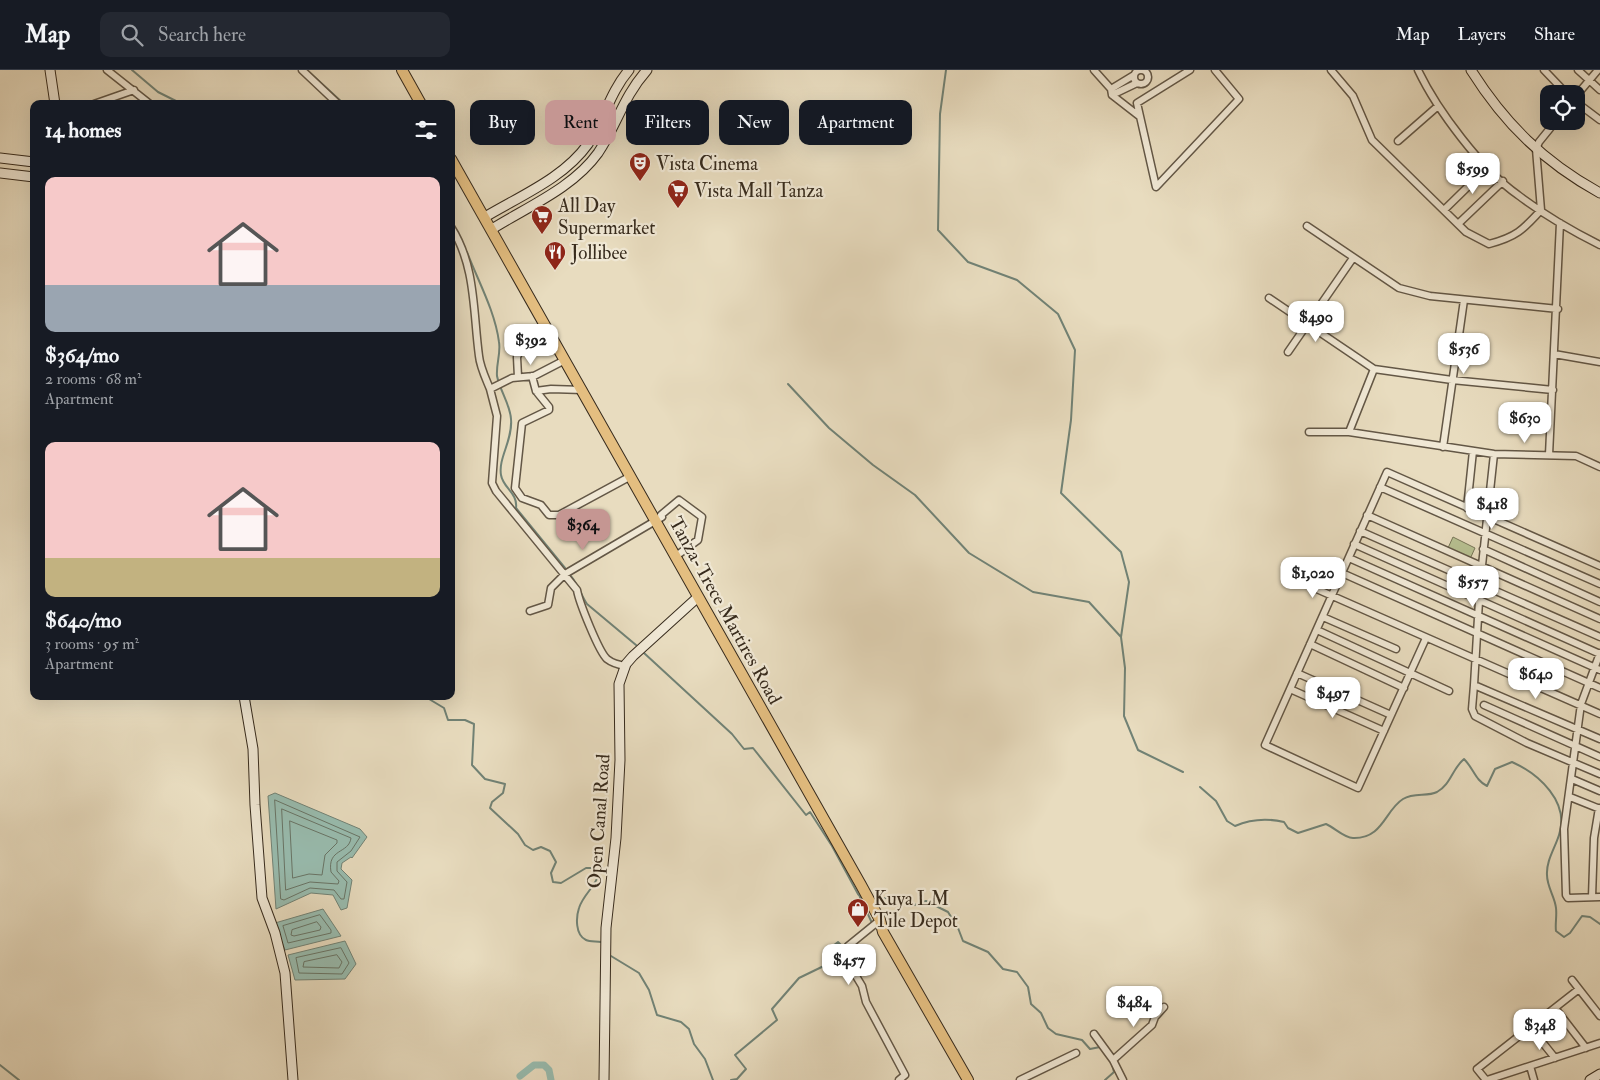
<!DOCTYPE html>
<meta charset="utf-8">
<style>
body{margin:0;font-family:"IM FELL Double Pica",serif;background:#242831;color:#f1f3f6;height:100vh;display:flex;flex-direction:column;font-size:19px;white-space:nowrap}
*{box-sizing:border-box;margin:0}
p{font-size:16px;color:#9ea1a6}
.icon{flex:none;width:28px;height:28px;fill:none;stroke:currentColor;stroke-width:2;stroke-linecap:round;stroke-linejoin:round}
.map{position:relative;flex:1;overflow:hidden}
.details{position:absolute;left:30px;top:30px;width:425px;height:600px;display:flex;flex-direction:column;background:#171b24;border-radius:10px;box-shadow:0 5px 20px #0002}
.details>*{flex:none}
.banner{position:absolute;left:470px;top:30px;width:475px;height:45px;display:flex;gap:10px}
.tools{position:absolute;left:1540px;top:15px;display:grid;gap:10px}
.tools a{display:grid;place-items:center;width:45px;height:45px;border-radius:10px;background:#171b24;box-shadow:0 5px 20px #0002;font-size:25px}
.price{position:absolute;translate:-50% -42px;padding:0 11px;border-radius:10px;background:#fff;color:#222;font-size:16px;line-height:32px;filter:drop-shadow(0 1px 2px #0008)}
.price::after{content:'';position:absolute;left:50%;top:30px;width:15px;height:11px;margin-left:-8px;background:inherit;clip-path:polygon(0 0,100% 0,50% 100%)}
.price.current{background:#c59692;color:#111}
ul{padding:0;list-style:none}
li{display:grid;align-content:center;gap:10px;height:265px;padding:0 15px}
li span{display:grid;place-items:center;height:155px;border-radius:10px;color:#555}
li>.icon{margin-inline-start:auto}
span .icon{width:90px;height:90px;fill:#fffc;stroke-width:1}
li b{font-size:21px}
h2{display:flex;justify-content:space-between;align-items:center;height:60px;padding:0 15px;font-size:21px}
.tag{padding:0 18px;border-radius:10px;background:#171b24;box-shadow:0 5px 20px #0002;font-size:18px;line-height:45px}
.tag.current{background:#c59692;color:#111}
header{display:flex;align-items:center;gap:30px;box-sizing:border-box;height:70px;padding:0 25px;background:#171b24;border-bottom:1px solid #363941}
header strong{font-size:24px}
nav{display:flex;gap:28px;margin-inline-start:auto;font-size:18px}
.search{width:350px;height:45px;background:#242831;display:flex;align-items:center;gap:12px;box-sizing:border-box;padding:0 18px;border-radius:10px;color:#9ea1a6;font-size:19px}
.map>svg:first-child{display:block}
</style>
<header>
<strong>Map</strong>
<div class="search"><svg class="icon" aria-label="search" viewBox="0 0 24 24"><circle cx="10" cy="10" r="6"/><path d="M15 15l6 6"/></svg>Search here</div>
<nav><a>Map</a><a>Layers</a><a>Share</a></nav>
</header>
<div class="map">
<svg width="1600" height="1010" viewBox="0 0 1600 1010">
<rect width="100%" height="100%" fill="#e8dcbf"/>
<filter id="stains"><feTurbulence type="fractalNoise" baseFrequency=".004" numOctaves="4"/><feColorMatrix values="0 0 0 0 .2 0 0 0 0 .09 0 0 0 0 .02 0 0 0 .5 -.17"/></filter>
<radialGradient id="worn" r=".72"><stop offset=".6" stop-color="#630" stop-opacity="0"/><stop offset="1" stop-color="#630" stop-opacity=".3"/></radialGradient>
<!-- green -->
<path fill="#b7c091" stroke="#777657" d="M1453 467 1475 478 1470 489 1448 478Z"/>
<!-- water -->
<path fill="#98bcaf" stroke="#718275" d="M275 723 360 759 367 767 352 788 351 787 342 793 341 799 352 810 347 838 341 840 333 825 311 823 276 839 268 726Z
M323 839 341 866 285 880 275 853Z
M345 871 356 894 345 909 295 910 288 885Z"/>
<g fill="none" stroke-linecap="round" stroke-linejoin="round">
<!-- shore -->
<path stroke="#687466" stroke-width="1" d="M275 730 360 767 351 781 337 792V801L347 812 344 829H341L334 820 310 818 284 830 281 829Z
M282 739 351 768C349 784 327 778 331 802L339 811 338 814 310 812 286 820Z
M290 751 337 770V773L325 785 322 805 309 804 293 808Z
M320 845 331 860V863L288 873 283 856Z
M317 852 321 857 320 860 294 866 291 865 292 860Z
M341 878 349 893 342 904 299 903 296 888Z
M337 885 342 892 339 898 303 897 304 892Z"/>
<!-- stream -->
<path stroke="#718275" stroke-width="2" d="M132 0 158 22 182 34
M307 0 344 34
M946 0 940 44 938 160 968 192 1017 210 1058 244 1075 280 1071 350 1061 423 1121 482 1129 512 1121 567 1125 598 1124 646 1138 680 1183 702
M451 149 454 154
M467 182C478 211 495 241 499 272 501 283 496 294 497 306 500 321 510 334 511 349 513 370 498 388 501 405 503 418 518 423 516 438L565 498
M788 314 829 358 873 395 915 425 969 483 1033 522 1089 532 1121 567
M571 506C579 516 581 525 587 534L636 575
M644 583 732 664 744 679 753 678 806 745 810 742 832 776 858 824
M424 626 444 638 448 650H465L474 654 472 695 485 709 505 714 503 723 492 732 490 738 518 764 525 775 533 780 541 777 550 781 556 792 551 803 553 812 561 813 586 798H595L599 804C595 817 583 825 579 838 576 847 575 865 586 870 590 872 597 871 601 872
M1200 717 1216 731 1227 751 1235 756C1251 749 1267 748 1284 752L1288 758 1298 763 1326 754C1335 758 1344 768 1353 768 1383 769 1385 740 1403 729 1414 722 1427 727 1437 722 1451 714 1452 699 1464 689 1474 699 1475 710 1487 716L1495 699 1512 692C1539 704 1570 732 1559 765 1555 778 1546 791 1547 805 1547 817 1555 827 1556 838 1557 846 1555 854 1556 861L1564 867 1570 863 1582 846 1590 847 1600 854
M858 824 864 831
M860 828 864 837
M874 830C891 828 903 821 915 835L926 831 948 842 958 858 963 871 988 882 1003 899 1017 902 1028 917 1031 934 1041 943 1048 958 1056 964 1082 970 1090 979 1100 977
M866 840 872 853
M851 870 861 862
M611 886 639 903 649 920 657 945 681 952 689 959 694 974 705 989 713 1010
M0 995 19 1010
M731 1010 737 1009 746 999 735 985 777 950 772 939 799 908 832 892 833 884 829 879 838 872 843 877 846 875
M1105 1010 1114 1002 1112 994"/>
<!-- canal -->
<path stroke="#98bcaf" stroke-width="7" d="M520 1006 534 995H544L549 1000 551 1010"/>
<!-- street casing -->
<g stroke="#635746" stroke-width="9">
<path id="street" d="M107 0 150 34
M302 0 338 34
M1094 0 1111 19 1112 25 1139 46
M1190 0 1137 33 1156 117 1239 29 1215 0
M1331 0 1353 26 1372 70 1466 162 1489 174C1516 167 1523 160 1541 140L1536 79 1539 72 1556 51
M1418 0C1437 40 1482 100 1518 125 1543 144 1572 161 1600 175
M1544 0 1567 24
M1578 0 1600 20
M1134 7a7 7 0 1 1 14 0a7 7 0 1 1-14 0Z
M1111 19 1134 5
M1112 25 1137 13
M1576 26 1598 0
M1576 32 1600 50
M94 34 134 20
M1398 71 1438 36
M1444 140 1488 97
M1458 154 1503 111
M1307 156 1399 218 1430 226 1558 239
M451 157C476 196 473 242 479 286 480 297 486 309 490 319
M1269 228 1374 299
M1288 282 1353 188
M1554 284 1600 292
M565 290 534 306 512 308 490 319 497 346 492 413 496 421 577 520C579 532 599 582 607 589 612 593 619 595 626 596
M532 306 536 321 551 319 583 320
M518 307 517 287 528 264 547 257
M536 321 549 337V340L522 353 515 418 522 428 541 435 549 445H559L631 406
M1309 362H1349L1494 384 1576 386 1600 397
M1349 362 1374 299 1452 310 1553 320
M1443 377 1464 230
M1494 384 1480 514 1474 615 1600 669
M1549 385 1560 153
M1380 417 1600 514
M1467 438 1473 381
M1367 445 1600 549
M1360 461 1600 567
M1354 474 1600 584
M1483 479 1600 532
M1349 488 1600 600
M1342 503 1600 618
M1303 513 1600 644
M530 541 548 535 551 518 565 504 662 447 661 445 679 430 702 447 698 470 676 486
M1323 547 1396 579
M1317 560 1449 621
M1426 568 1358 718 1265 675 1387 402 1600 496
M1310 574 1404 618
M1600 583 1581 634 1564 759 1566 825 1568 828 1600 827
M1297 603 1391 645
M1474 615 1472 639 1475 646 1527 673 1600 704
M1290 619 1384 661
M1484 635 1600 687
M1572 709 1600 721
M1570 727 1600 739
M1592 827 1594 768 1599 738
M880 850 848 876 844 886 862 916 866 932 905 1005 899 1010
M1572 910 1600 946
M1555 938 1586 978
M1530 957 1555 988
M1094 964 1113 990 1123 1010
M1113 990 1152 955 1155 947 1164 937
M1530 996 1534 1010
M1020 1010 1076 983
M1486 1010 1477 999 1579 919
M1487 1010 1600 973"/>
</g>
<!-- secondary casing -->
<g stroke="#372b1d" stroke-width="11">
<path id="secondary" d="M50 0 55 34
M1471 0C1505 54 1544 92 1600 123
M0 88 34 92
M0 103 34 107
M485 147C520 126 564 108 588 74 604 50 610 22 629 0
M492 159C527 137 573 118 598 83 617 55 623 27 647 0
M244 626 253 679 255 735 262 828 275 863 285 903 293 1010
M604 1010 606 858 616 768 620 690 619 614 626 594 633 586 698 527
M1590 1010 1600 1004"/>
</g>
<!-- primary casing -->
<g stroke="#372b1d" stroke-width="12">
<path id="primary" d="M402 0 421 34
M451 89 861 815 880 850 883 862 968 1010"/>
</g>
<!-- street -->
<use href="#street" stroke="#f0e8d5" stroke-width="6"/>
<!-- secondary -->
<use href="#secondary" stroke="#f0e8d5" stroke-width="9"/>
<!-- primary -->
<use href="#primary" stroke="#e4be80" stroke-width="10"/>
</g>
<!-- icons -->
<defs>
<g id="theatre-pin" transform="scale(1.125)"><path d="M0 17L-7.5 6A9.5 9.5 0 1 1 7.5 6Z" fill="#8f2418" stroke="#f0e8d5"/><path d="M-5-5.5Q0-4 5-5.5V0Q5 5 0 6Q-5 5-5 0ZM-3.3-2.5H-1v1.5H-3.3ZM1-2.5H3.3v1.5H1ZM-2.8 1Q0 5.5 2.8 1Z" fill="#fff"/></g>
<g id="supermarket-pin" transform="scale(1.125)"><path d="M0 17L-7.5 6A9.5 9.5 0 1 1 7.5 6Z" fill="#8f2418" stroke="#f0e8d5"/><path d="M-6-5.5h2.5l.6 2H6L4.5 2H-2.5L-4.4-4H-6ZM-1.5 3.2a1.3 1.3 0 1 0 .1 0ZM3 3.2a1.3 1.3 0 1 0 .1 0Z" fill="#fff"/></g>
<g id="restaurant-pin" transform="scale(1.125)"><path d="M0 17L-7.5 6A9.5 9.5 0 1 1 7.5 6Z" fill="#8f2418" stroke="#f0e8d5"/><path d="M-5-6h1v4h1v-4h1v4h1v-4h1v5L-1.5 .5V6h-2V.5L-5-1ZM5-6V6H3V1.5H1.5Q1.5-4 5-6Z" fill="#fff"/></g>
<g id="shop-pin" transform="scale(1.125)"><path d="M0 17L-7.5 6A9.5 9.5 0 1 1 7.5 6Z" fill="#8f2418" stroke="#f0e8d5"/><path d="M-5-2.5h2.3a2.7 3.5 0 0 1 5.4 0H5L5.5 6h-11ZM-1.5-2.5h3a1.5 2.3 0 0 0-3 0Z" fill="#fff"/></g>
</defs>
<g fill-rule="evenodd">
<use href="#theatre-pin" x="640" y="93"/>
<use href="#supermarket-pin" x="678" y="120"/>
<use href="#supermarket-pin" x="542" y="146"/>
<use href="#restaurant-pin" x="555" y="182"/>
<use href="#shop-pin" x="858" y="839"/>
</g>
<g text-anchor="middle" stroke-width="4.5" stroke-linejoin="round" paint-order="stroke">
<!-- poi labels -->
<g font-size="19" fill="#372b1d" stroke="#f0e8d5" text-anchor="start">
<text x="656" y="100">Vista Cinema</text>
<text x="694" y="127">Vista Mall Tanza</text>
<text x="558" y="142">All Day<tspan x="558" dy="22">Supermarket</tspan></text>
<text x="571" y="189">Jollibee</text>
<text x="874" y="835">Kuya LM<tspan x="874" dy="22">Tile Depot</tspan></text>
</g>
<!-- street labels -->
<g font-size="19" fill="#372b1d" stroke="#f0e8d5">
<text transform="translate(726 540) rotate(61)" y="7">Tanza-Trece Martires Road</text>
<text transform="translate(598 751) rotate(-86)" y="7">Open Canal Road</text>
</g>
</g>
<rect width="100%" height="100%" filter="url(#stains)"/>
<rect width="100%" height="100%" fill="url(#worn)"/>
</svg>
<div class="tools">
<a><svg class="icon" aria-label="locate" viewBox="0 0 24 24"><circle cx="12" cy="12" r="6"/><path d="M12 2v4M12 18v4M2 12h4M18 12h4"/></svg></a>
</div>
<b class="price" style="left:1473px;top:125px">$599</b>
<b class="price" style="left:1316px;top:273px">$490</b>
<b class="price" style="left:531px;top:296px">$392</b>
<b class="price" style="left:1464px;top:305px">$536</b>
<b class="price" style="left:1525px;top:374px">$630</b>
<b class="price" style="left:1492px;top:460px">$418</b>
<b class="price current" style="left:583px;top:481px">$364</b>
<b class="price" style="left:1313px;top:529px">$1,020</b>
<b class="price" style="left:1473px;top:538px">$557</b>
<b class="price" style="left:1536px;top:630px">$640</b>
<b class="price" style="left:1333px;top:649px">$497</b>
<b class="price" style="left:849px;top:916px">$457</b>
<b class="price" style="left:1134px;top:958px">$484</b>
<b class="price" style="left:1540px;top:981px">$348</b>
<div class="banner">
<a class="tag">Buy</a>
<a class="tag current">Rent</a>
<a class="tag">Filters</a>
<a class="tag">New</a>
<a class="tag">Apartment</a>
</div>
<section class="details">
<h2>14 homes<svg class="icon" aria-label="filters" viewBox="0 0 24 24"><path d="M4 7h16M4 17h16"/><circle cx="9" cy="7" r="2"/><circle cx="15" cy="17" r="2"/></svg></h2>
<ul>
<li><span style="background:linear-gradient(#f6c9c9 70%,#9aa5b1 0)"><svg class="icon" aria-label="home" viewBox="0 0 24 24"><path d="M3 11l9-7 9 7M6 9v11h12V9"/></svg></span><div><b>$364/mo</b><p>2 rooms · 68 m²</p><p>Apartment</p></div></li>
<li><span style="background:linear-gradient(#f6c9c9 75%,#c2b280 0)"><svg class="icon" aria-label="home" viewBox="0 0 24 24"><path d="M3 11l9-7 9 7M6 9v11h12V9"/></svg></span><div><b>$640/mo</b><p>3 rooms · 95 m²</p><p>Apartment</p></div></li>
</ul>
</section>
</div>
